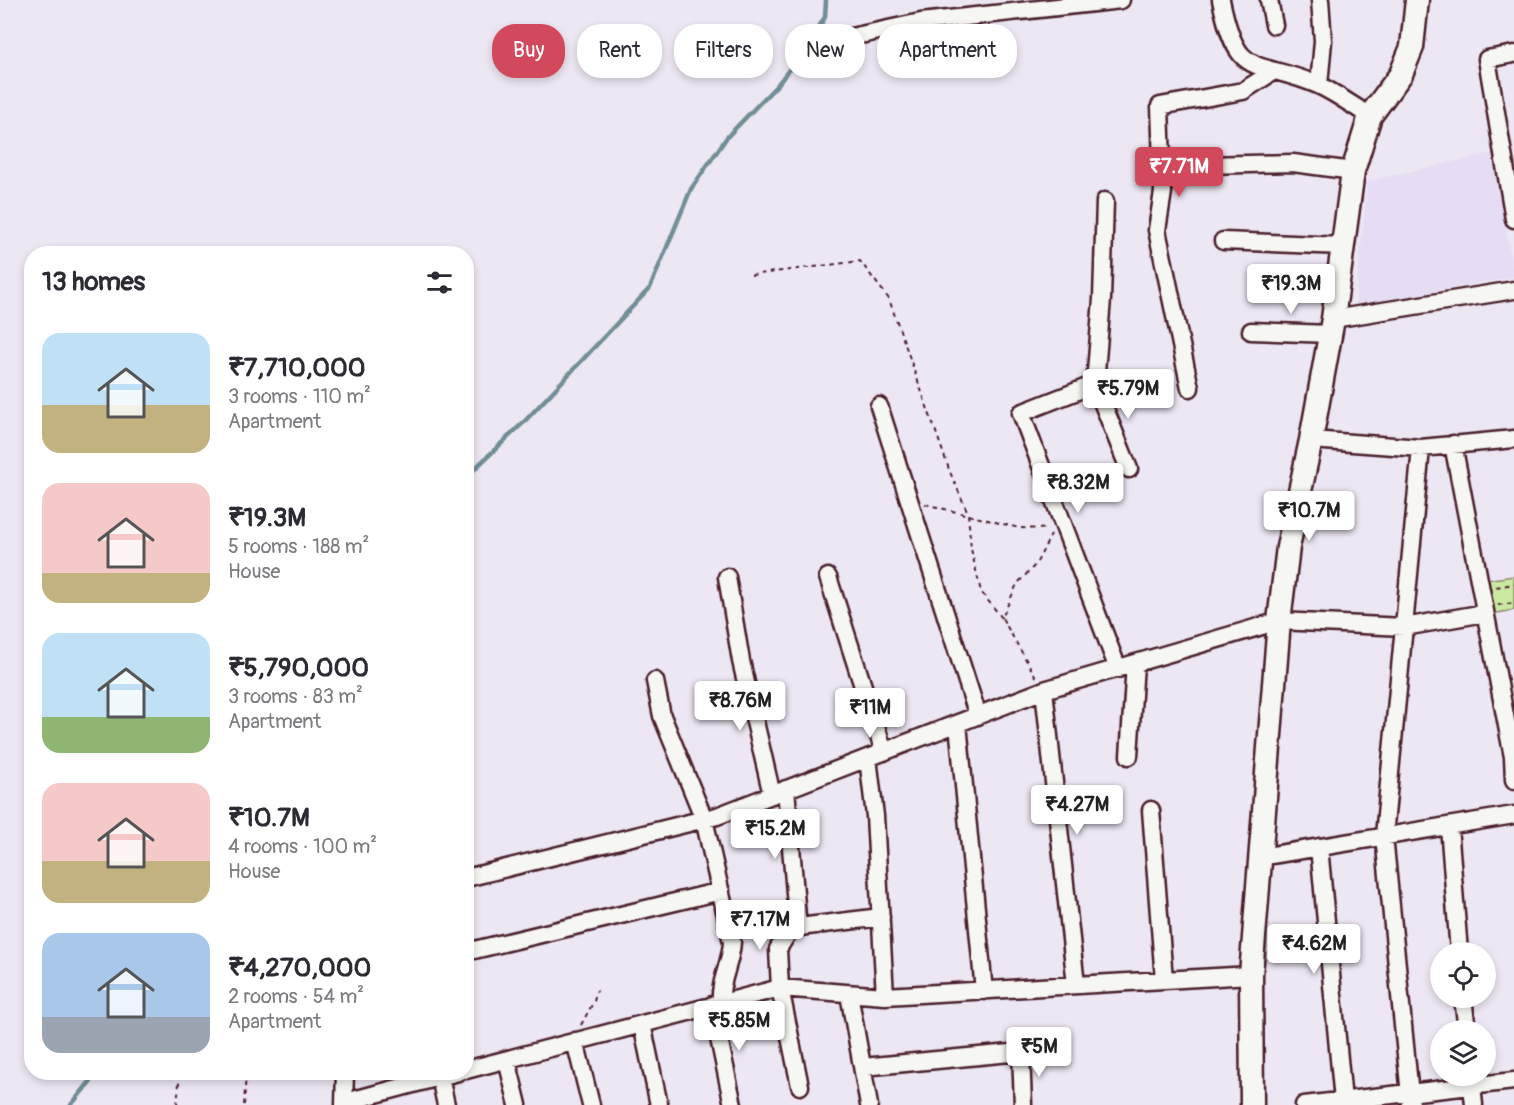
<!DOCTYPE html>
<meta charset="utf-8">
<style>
body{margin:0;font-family:Pangolin,sans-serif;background:#f7f7f7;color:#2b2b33;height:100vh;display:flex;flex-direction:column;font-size:22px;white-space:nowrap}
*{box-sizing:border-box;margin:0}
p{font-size:20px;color:#7c7c81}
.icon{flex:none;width:33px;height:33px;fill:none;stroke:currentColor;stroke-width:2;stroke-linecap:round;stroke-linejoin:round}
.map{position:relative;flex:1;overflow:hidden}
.details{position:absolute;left:24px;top:246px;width:450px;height:834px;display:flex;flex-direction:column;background:#fff;border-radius:24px;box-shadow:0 3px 9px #0003}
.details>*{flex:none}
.top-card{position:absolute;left:492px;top:24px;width:570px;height:54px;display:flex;gap:12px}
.fabs{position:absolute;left:1430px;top:942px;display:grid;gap:12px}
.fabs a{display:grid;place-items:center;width:66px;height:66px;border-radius:50%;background:#fff;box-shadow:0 3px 9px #0003;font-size:30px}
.price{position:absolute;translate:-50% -51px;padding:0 14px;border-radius:6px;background:#fff;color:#222;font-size:20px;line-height:39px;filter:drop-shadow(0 2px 3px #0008)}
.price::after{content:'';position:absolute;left:50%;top:36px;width:18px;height:14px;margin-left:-9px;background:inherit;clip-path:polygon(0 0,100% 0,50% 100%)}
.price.current{background:#d1495b;color:#fff}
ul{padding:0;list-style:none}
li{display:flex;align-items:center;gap:18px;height:150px;padding:0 18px}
li span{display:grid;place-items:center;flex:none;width:168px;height:120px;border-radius:18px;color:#555}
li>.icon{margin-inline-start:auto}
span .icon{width:72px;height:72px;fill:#fffc;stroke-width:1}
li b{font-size:26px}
h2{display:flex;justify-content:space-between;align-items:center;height:72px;padding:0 18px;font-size:26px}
.tag{padding:0 21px;border-radius:24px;background:#fff;box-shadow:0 3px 9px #0003;font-size:21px;line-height:54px}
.tag.current{background:#d1495b;color:#fff}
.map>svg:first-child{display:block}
</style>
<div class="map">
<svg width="1514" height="1105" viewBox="0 0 1514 1105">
<rect width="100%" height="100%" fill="#ede7f3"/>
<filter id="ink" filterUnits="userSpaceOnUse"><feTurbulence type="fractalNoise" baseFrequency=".0167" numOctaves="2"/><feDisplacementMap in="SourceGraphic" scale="12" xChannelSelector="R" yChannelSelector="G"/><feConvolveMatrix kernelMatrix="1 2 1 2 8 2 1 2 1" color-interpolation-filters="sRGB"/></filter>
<g filter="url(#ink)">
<!-- built -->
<path fill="#e6dcf3" d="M1493 153 1514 277 1355 305 1368 181Z"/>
<!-- green -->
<path fill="#cbe9a1" stroke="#8a8466" stroke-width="1.5" d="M1514 576V610L1492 614 1485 580Z"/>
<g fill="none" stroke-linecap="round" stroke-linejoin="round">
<!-- stream -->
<path stroke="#6f8e97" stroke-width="4.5" d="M466 477 524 422 650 288 691 189 727 137 778 84 809 44 825 17 826 0
M71 1105 98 1072"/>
<!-- minor casing -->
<g stroke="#4a1f2b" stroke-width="21">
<path id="minor" d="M1221 0C1238 82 1254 58 1318 85 1336 93 1353 106 1370 116
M1269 0 1274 25
M837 40 921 22 1121 0
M1514 54 1487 59 1514 219
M1319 85 1323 41 1320 0
M1162 166 1293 163 1353 171
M1105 201 1102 299 1095 384 1129 469
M1223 241 1343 246
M1333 319 1514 290
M1251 331 1330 334
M1095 384 1021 413 1118 669
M1190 388 1157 230 1163 192 1160 106 1243 91 1274 71
M879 406 978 716
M1311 440 1421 448 1514 439
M1453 444 1513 757 1514 780
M727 577 741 661 772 795
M828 577 884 752
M655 681 662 716 704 819 732 942C731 964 719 981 721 1003
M1044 690 1076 985
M958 724 984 991
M1129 756 1135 664
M868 758 875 816 885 996
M786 789 798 928
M1151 810 1164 980
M1449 826 1459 952
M1319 847 1343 1101
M1260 857 1514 815
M466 878 717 816 1044 690 1279 621 1404 627 1485 613
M466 952 721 891
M849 994 869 1105
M1463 998 1467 1030
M712 1005 733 1105
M642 1024 659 1105
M575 1041 591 1105
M507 1060 518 1105
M863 1067 1021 1052 1023 1105
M466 1070 780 988 885 996 1251 975
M1471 1076 1474 1105
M440 1077 446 1105
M800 1086 780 988 778 949 791 928 881 917
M346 1102 458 1072
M344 1105 345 1072
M1304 1105 1514 1081
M1411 1105 1384 836 1421 448"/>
</g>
<!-- secondary casing -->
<g stroke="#4a1f2b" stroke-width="27">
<path id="secondary" d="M1252 1105 1251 975 1279 621 1288 547 1311 440 1333 319 1353 171 1370 116 1401 74 1412 47 1417 0"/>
</g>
<!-- path -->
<path stroke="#4a1f2b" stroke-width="2" stroke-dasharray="4.5 4.5" stroke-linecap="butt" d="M751 275 860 261 889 299 950 472 968 513 971 549 981 592 1002 618
M925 504 1019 528 1048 529
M1496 587 1514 584
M1498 605 1514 603
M1036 677 1002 618 1017 584 1036 564 1051 535
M581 1025 594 1001 597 990
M286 1072 295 1073
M177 1105 180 1072
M244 1105 246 1072"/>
<!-- minor -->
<use href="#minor" stroke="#f6f6f2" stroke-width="16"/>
<!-- secondary -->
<use href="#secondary" stroke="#f6f6f2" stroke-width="22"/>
</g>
</g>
</svg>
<div class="fabs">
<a><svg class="icon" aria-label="locate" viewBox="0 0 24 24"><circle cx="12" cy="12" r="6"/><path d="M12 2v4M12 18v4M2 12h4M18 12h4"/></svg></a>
<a><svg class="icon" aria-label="layers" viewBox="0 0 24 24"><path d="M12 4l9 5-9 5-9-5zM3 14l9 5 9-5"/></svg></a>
</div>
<b class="price current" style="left:1179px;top:198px">₹7.71M</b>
<b class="price" style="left:1291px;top:315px">₹19.3M</b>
<b class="price" style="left:1128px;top:420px">₹5.79M</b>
<b class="price" style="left:1078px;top:514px">₹8.32M</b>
<b class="price" style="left:1309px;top:542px">₹10.7M</b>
<b class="price" style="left:740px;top:732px">₹8.76M</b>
<b class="price" style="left:870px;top:739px">₹11M</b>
<b class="price" style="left:1077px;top:836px">₹4.27M</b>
<b class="price" style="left:775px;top:860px">₹15.2M</b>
<b class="price" style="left:760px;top:951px">₹7.17M</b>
<b class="price" style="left:1314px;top:975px">₹4.62M</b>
<b class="price" style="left:739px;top:1052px">₹5.85M</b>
<b class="price" style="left:1039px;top:1078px">₹5M</b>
<div class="top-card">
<a class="tag current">Buy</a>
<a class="tag">Rent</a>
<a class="tag">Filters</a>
<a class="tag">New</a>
<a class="tag">Apartment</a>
</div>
<section class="details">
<h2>13 homes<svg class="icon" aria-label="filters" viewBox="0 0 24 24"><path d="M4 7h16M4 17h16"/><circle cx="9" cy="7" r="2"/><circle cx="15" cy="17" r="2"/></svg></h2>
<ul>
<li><span style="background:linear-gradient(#bfe0f5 60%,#c2b280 0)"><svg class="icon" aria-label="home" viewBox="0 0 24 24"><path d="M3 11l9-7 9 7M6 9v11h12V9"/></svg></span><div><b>₹7,710,000</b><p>3 rooms · 110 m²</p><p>Apartment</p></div></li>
<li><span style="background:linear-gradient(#f6c9c9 75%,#c2b280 0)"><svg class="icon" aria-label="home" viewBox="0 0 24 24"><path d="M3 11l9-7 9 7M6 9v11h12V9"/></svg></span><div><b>₹19.3M</b><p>5 rooms · 188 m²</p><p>House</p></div></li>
<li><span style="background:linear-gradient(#bfe0f5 70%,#8fb573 0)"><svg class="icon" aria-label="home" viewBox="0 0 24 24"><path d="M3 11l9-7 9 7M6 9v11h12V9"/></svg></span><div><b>₹5,790,000</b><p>3 rooms · 83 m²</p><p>Apartment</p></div></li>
<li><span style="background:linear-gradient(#f6c9c9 65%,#c2b280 0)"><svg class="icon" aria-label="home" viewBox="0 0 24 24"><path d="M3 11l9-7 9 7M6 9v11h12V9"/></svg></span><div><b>₹10.7M</b><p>4 rooms · 100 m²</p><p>House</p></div></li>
<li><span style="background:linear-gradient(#a9c7e8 70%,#9aa5b1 0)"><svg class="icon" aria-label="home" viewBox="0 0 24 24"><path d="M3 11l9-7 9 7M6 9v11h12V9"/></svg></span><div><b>₹4,270,000</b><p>2 rooms · 54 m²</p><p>Apartment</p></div></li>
</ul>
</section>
</div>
